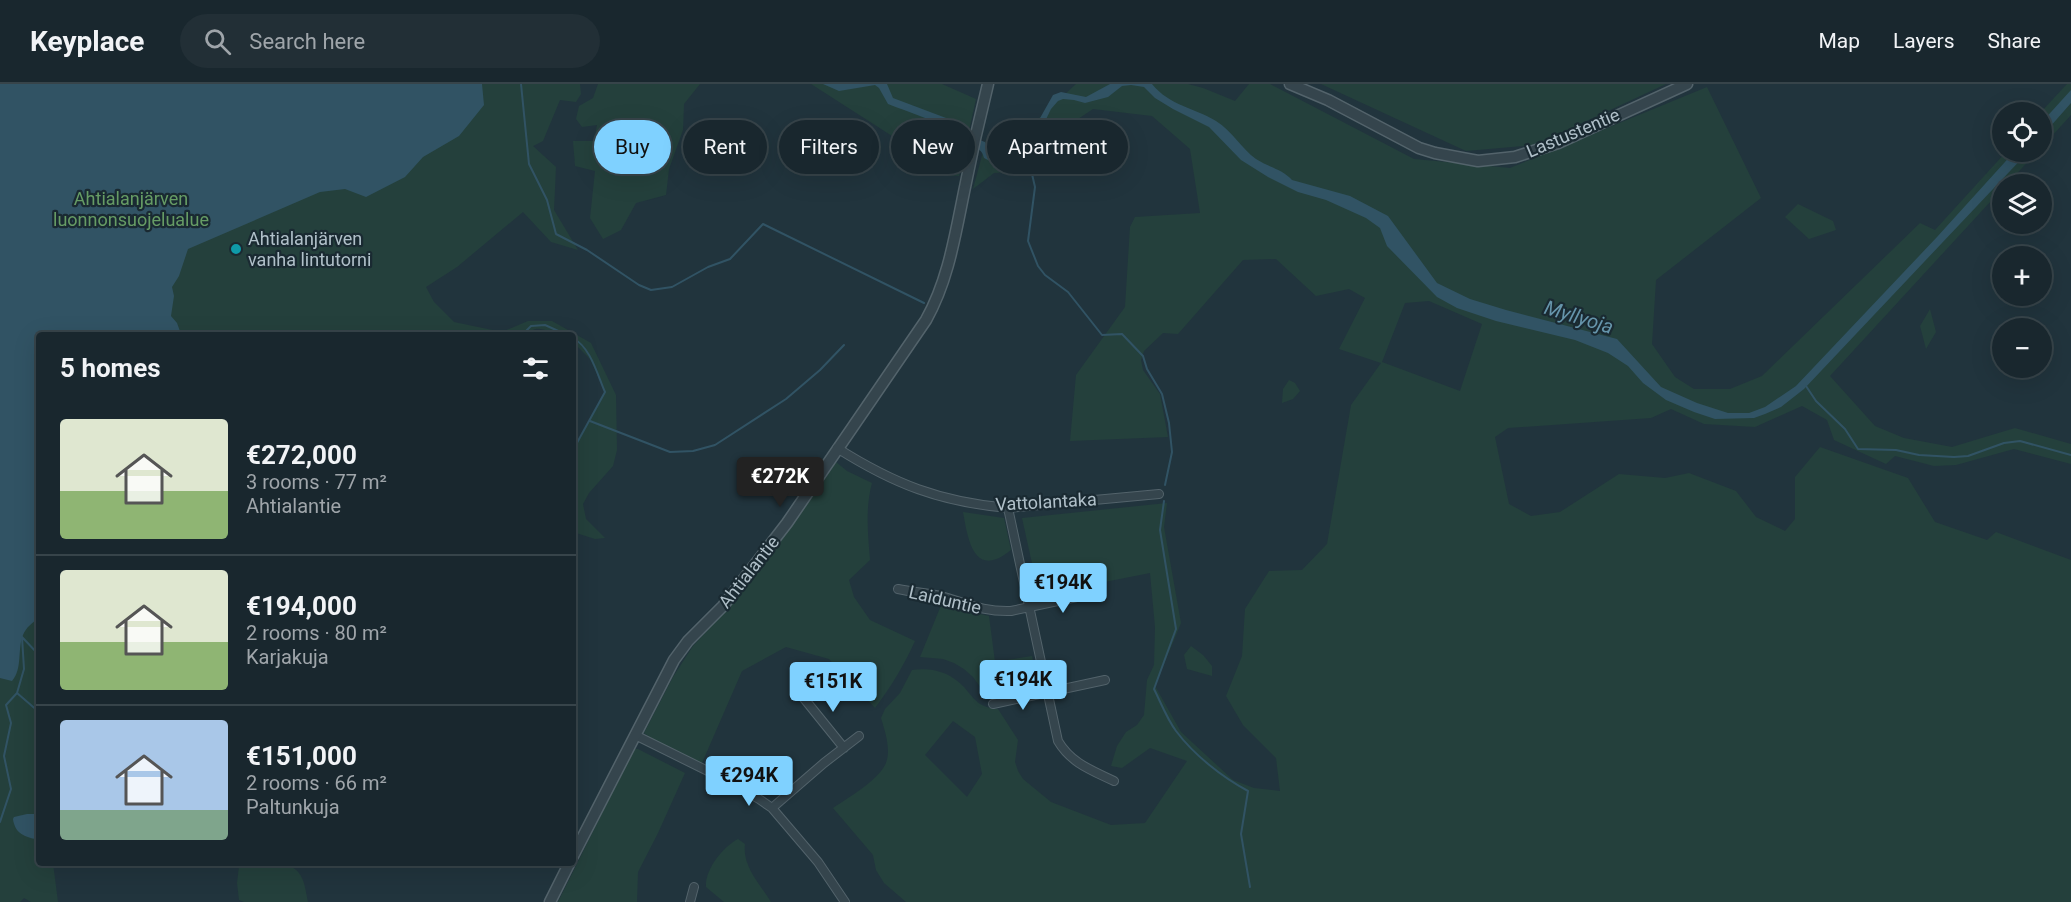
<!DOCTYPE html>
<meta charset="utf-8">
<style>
body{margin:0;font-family:Roboto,sans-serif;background:#222f36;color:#f1f3f6;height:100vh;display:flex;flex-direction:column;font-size:22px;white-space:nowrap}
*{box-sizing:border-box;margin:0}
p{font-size:20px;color:#9fa5aa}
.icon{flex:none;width:33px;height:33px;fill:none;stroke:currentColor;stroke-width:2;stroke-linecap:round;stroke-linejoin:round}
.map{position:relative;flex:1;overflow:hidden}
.sheet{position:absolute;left:36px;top:248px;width:540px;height:534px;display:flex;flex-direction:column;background:#19272e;border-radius:6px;box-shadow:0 6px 24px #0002,0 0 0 2px #37444a}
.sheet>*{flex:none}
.hud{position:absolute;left:594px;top:36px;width:570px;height:54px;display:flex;gap:12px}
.buttons{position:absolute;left:1992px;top:18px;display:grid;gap:12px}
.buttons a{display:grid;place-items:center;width:60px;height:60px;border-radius:50%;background:#19272e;box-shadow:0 6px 24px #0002,0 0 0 2px #37444a;font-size:30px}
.price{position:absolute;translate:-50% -51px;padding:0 14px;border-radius:6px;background:#7fd1ff;color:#111;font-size:20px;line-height:39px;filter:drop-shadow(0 2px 3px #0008)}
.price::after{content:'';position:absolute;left:50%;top:36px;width:18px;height:14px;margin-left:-9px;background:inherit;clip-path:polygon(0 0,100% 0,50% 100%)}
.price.selected{background:#222;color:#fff}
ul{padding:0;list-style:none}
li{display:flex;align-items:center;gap:18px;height:150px;padding:0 24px}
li+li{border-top:2px solid #37444a}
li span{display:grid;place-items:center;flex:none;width:168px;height:120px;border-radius:6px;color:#555}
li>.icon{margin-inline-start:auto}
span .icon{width:72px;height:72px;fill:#fffc;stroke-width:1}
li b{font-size:26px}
h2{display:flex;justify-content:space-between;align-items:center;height:72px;padding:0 24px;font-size:26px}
.pill{padding:0 21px;border-radius:27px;background:#19272e;box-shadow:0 6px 24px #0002,0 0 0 2px #37444a;font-size:21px;line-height:54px}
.pill.selected{background:#7fd1ff;color:#111}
header{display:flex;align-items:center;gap:36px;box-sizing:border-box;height:84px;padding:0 30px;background:#19272e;border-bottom:2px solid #37444a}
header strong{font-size:28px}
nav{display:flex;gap:33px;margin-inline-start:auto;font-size:21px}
.search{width:420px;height:54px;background:#222f36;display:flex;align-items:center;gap:15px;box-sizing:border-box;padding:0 21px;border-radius:33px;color:#9fa5aa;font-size:22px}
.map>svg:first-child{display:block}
</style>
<header>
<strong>Keyplace</strong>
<div class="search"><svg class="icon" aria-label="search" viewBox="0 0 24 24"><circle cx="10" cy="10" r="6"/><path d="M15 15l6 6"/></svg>Search here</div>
<nav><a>Map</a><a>Layers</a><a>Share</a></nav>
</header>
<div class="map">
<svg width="2071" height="818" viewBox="0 0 2071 818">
<rect width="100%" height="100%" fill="#21343d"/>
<!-- green -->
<path fill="#24403c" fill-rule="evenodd" d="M0 0H580L581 10 576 18 560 16 543 57 533 62 556 83 554 126 578 166 551 158 523 128 457 183 426 203 434 218 454 238 502 248 528 237H552L591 259 616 311 617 366 613 382 589 409 583 420 586 435 605 454 595 455 573 448V366L605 308 590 275 573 258V250C568 250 563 251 558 250 546 248 539 239 526 250H39V778L53 779 58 818H31L24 814 20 818H0Z
M598 0H700L684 20 683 46 669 85 666 111 636 119 621 146 603 155 590 134 595 87 575 82 573 57H594L597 41 582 43 576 35 579 22 593 14Z
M811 0H942L976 15 959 92 930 90 903 59Z
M1076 0H1188L1203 4 1235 17 1249 0H1270L1414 75 1510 84 1707 3 1761 114 1656 196 1652 260 1675 293 1694 305H1730L1762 292 1920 139 1935 146 2006 68H2037L2007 100H2002V105L1830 292 1875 342 1904 354 1952 363 2015 344 2071 360V380L2014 365 1956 381 1934 382 1895 372 1886 380 1834 356 1827 336 1802 322 1755 343 1704 340 1671 325 1651 334 1508 344 1495 353 1509 420 1531 432 1560 428 1619 390 1665 394 1689 389 1736 407 1756 433 1785 447 1795 435V393L1820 363 1908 394 1935 438 1987 456 1996 448 2071 476V818H906L884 799 876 786 873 771 833 724C848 714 877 697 885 681 892 668 885 647 881 634L885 625 900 609 912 586C932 583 950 588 964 603 976 617 978 623 998 625L1018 656 1015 678 1018 687 1023 695 1051 718 1111 741 1145 739 1187 677 1150 664 1122 684 1111 682 1117 662 1126 648 1137 641 1144 631 1147 596 1154 581 1155 543 1150 489 1039 511 1022 434 1167 419 1164 443 1181 539 1155 602 1181 648 1233 696 1254 704 1280 707 1276 674 1243 641 1226 612 1242 572 1245 525 1269 487 1302 486 1327 460 1351 321 1381 279 1339 265 1365 214 1349 205 1316 212 1276 175 1243 176 1178 250 1163 249 1144 267 1141 276 1143 286 1160 310 1168 353 1070 357 1076 291 1125 223 1130 143 1135 133 1200 129 1190 65 1152 32 1093 25 1063 45 1040 86 994 89 973 105 987 53 1025 47ZM1429 217 1482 240 1460 307 1382 278 1405 219ZM953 637 975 653 982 690 967 713 925 671Z
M1321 0H1666L1535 61 1466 67Z
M2067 0H2071V31L2042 63 2041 28Z
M1798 120 1833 137 1836 146 1809 155 1785 133Z
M1930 225 1936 248 1926 265 1920 242Z
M1289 296 1295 299 1300 307 1293 315 1282 319 1283 305Z
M836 378 847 387 872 399C865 425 868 450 870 476L849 496 854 513 870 536 915 557C904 581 891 603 875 624L829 575 786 563 742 587 702 679 651 654 644 649 646 645 673 593 693 562 734 517 788 447Z
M963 428 1004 434 1011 466C974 496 968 456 963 428Z
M942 519 966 527 989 532 995 578 1032 572 1040 605 1009 612 1002 609H989L981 604 973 593 964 585 954 579 943 575 920 573Z
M1191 562 1203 571 1212 582V592L1187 585 1184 571Z
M634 665H638L685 689 658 749 638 788 637 818H558Z
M738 755 745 760C742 782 760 800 771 818H724L706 803C705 785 723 763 738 755Z
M283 779C304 786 304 798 308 818H244L239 816 237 799 239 782 254 779Z"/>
<!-- water -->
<path fill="#315364" d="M0 0H482L484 21 459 52 423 73 405 93 366 113 345 105 320 108 188 165 179 192 172 203 174 212 171 232 177 239 181 250H39V533C33 539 26 543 23 551 17 566 23 584 12 597L0 594Z
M823 0H887L893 14 954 37 963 50 985 58 989 66 997 68 1005 64 1008 60 1030 52 1053 11 1061 8 1086 13 1110 0H1152C1170 22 1193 23 1216 37 1232 47 1242 65 1256 75 1268 83 1282 85 1292 96L1350 112 1388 132 1437 199 1470 215 1506 226 1617 255 1661 303 1697 319 1728 329H1749L1765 323 1796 302 1937 153 2014 68H2028L1804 305 1781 323 1765 330 1754 334 1715 335 1694 328 1666 316 1643 299 1628 282 1608 269 1575 256 1496 237 1457 224 1437 213 1387 162 1380 144 1366 134 1326 116 1298 108 1268 93 1241 76 1209 43 1173 25 1155 14 1144 3 1131 1 1122 2 1108 13 1085 19 1074 16 1063 15 1058 17 1051 25 1035 58 1028 63 990 77 984 74C981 61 972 65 962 60 956 57 954 50 949 47 931 34 908 28 888 20L879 4 875 1 839 7Z
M2071 6V19L2042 52V38Z
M911 38 925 44 928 43 935 61 934 66 926 61 916 63 913 46 909 43Z
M27 730H38L39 756C25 753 15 750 13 735L14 733Z"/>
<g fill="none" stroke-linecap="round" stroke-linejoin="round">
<!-- stream -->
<path stroke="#315364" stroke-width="2" d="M521 0 529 80 547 116 556 150 587 166 639 201 651 206 672 203 708 183 730 175 763 140 924 219
M1032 59 1034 68 1032 90 1035 103 1028 157 1038 182 1045 191 1068 208 1102 251 1122 250 1143 272 1147 285 1162 310 1169 339 1172 368 1165 401
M523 250 531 242 545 241 565 250
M573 254C591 264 597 290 605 308L573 366
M1806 302 1816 317 1845 345 1858 365 1896 366 1919 371 1954 373 1968 372 2004 359 2020 357 2071 371
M590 337 670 368 693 367 715 361 786 315 820 286 844 261
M1164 417 1160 446 1176 545 1154 605C1161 619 1167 635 1176 647 1194 671 1222 693 1248 707L1241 750 1250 803
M22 553 39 571
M17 609 39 628
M0 738 11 705 4 672 11 639 6 621 17 609 24 585 22 553"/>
<!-- minor casing -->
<g stroke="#53636b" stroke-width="10">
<path id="minor" d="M837 364C894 400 940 418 1008 424L1159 410
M1008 424 1058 657C1071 679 1091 686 1114 697
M898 505C912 508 927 509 941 512 966 519 983 528 1011 527L1091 510
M802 612 844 664
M993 620 1105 596
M635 651 732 699 759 715 772 724 818 778 845 818
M772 724 824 679 859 652
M690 818 694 803"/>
</g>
<!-- tertiary casing -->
<g stroke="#53636b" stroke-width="13">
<path id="tertiary" d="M1290 0 1328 16 1419 64 1435 69 1478 77 1515 73 1558 59 1687 0
M573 772 674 576 688 557 723 522 787 439 926 236C948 197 955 152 964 108 971 72 979 36 988 0
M550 818 570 778"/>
</g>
<!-- minor -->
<use href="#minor" stroke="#35454d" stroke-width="8"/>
<!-- tertiary -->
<use href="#tertiary" stroke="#35454d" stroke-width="10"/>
</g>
<!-- markers -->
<circle fill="#0f9aa8" stroke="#1a2a32" stroke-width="2" cx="236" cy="165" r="6"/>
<g text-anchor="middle" stroke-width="4.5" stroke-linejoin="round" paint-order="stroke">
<!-- street labels -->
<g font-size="18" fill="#b0c0c9" stroke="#1a2a32">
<text transform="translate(1573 49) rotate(-23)" y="6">Lastustentie</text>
<text transform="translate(1046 418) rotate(-3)" y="6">Vattolantaka</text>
<text transform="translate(749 488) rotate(-52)" y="6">Ahtialantie</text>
<text transform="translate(945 516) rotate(13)" y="6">Laiduntie</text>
</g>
<!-- park labels -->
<g font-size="18" fill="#669c65" stroke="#1a2a32">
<text x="131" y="121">Ahtialanjärven<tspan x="131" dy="21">luonnonsuojelualue</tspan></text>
</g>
<!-- poi labels -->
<g font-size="18" fill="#b0c0c9" stroke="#1a2a32" text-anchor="start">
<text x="248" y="161">Ahtialanjärven<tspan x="248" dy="21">vanha lintutorni</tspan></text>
</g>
<!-- water labels -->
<g font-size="20" font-style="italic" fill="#6695ab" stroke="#1a2a32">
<text transform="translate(1579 233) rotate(17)" y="7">Myllyoja</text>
</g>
</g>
</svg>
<div class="buttons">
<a><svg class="icon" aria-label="locate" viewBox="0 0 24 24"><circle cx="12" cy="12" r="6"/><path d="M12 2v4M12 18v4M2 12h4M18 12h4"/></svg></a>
<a><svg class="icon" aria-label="layers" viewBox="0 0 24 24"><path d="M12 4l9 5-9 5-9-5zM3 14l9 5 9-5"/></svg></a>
<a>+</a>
<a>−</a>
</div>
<b class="price selected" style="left:780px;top:424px">€272K</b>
<b class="price" style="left:1063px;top:530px">€194K</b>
<b class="price" style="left:1023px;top:627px">€194K</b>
<b class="price" style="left:833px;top:629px">€151K</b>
<b class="price" style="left:749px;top:723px">€294K</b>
<div class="hud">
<a class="pill selected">Buy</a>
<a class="pill">Rent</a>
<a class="pill">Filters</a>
<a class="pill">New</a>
<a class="pill">Apartment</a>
</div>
<section class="sheet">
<h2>5 homes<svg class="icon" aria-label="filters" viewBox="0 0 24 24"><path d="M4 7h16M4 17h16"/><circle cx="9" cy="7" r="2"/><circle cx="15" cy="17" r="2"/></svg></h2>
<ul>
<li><span style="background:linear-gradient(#dfe7d0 60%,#8fb573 0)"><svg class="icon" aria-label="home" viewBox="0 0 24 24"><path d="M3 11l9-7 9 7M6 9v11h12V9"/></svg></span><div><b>€272,000</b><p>3 rooms · 77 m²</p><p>Ahtialantie</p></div></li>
<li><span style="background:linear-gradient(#dfe7d0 60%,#8fb573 0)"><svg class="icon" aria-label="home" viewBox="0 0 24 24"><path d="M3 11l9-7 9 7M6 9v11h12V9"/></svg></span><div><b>€194,000</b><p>2 rooms · 80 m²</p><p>Karjakuja</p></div></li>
<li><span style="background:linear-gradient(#a9c7e8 75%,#7fa58c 0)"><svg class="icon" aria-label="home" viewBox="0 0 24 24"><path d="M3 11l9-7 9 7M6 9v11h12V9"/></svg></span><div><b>€151,000</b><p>2 rooms · 66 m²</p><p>Paltunkuja</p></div></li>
</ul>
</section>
</div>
